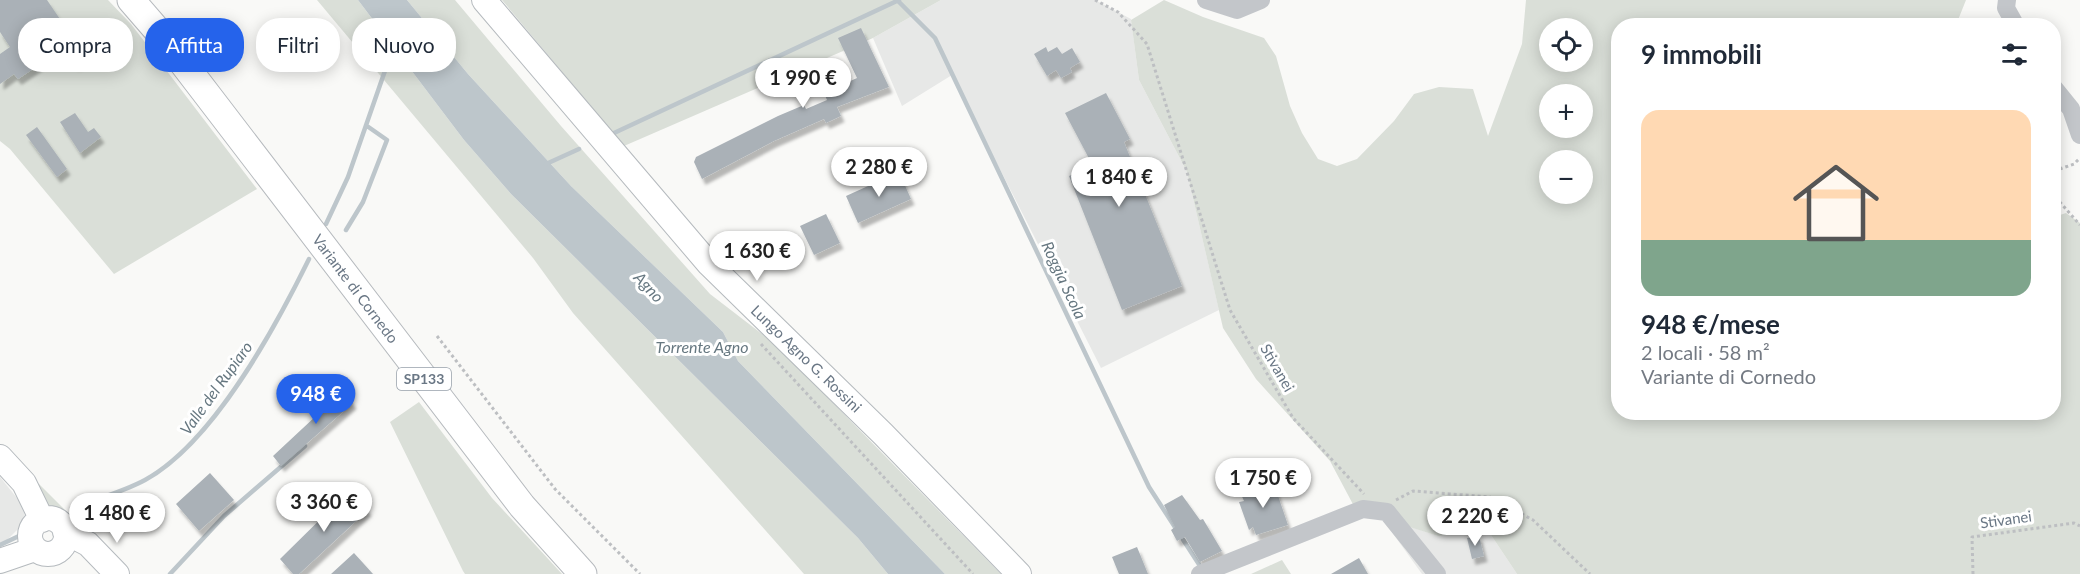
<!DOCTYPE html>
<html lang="it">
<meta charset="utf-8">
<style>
body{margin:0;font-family:Lato,sans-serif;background:#f2f2f3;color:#1f2937;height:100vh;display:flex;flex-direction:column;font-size:22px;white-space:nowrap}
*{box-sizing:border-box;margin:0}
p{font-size:20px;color:#747a83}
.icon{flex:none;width:33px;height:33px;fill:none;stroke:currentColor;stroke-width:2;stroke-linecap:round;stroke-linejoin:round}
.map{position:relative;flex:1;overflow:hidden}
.sheet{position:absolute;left:1611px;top:18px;width:450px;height:402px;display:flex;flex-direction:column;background:#fff;border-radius:24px;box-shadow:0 3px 15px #0003}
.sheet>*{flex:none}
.guide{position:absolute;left:18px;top:18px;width:570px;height:54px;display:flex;gap:12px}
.tools{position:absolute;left:1539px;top:18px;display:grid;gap:12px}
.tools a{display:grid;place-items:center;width:54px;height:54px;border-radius:50%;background:#fff;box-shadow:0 3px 15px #0003;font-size:30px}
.price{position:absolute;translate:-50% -51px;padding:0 14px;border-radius:21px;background:#fff;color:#222;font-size:20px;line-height:39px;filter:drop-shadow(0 2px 3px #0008)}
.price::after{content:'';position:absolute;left:50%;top:36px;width:18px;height:14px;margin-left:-9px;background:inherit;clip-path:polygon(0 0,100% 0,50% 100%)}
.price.selected{background:#2563eb;color:#fff}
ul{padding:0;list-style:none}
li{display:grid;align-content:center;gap:12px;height:318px;padding:0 30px}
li+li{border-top:2px solid #e0e1e3}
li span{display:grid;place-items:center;height:186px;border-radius:18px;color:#555}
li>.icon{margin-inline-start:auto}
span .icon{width:108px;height:108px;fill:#fffc;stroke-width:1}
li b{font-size:26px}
h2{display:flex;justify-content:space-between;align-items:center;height:72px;padding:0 30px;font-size:26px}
.chip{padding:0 21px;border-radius:24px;background:#fff;box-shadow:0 3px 15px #0003;font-size:21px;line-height:54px}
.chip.selected{background:#2563eb;color:#fff}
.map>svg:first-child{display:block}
</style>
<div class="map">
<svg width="2080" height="574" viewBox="0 0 2080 574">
<defs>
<filter id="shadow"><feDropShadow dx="3.5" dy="6" stdDeviation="1.5" flood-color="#0004"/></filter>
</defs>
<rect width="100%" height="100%" fill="#f9f9f7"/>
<!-- built -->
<path fill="#e7e8e7" d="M941 0H1095L1131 19 1139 80 1187 172 1219 310 1101 368 952 75 902 106 873 38Z
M0 477 25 508 24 523 0 547Z
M1381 517 1438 536 1489 532 1517 574H1422Z"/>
<!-- green -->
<path fill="#dadfd8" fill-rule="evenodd" d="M0 0H108L131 24 257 189 114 274 10 149 0 141Z
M317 0H358L464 140 511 194 858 538 888 574H804L573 313 533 258Z
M407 0H455L561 126 710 294 775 344 1001 574H945L738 361 723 332 571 186 468 74Z
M502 0H941L873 38 624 146Z
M1164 0 1203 17 1264 38 1276 56 1290 106 1302 133 1318 159 1337 166 1357 159 1394 121 1414 94 1439 87 1473 89 1488 136 1522 44 1526 0H1966L1956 25 1618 26V412H2054V217L2066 213 2080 223V574H1517L1489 532 1438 536 1356 510 1330 461 1256 379 1223 328 1187 172 1139 80 1131 20ZM1550 28H1582V62H1550ZM1550 94H1582V128H1550ZM1550 160H1582V194H1550Z
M419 402 492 498 562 574H465L463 571 390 422Z
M33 482 39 484 94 539 66 527 54 517 44 514Z
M1282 560 1291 574H1251Z"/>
<!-- water -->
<path fill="#bdc6cb" d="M358 0H407L468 74 571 186 723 332 738 361 945 574H888L858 538 511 194 464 140Z"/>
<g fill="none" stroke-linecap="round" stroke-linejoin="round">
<!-- stream -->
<path stroke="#bdc6cb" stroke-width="4.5" d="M897 0 935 38 1149 487 1202 569
M614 133 899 0
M546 164 579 149
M326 224 348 177 395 42
M346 230 363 202 387 140 367 126
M72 508C96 499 123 492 145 480 214 442 275 328 309 259
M0 545 19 536
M170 574 224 516 305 446"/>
</g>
<!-- building -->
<path fill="#aab1b7" filter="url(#shadow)" d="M0 0H47L87 59 76 65 55 35 31 52 39 65 18 79 14 74 0 84V54L10 47 0 32Z
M861 28 889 87 837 107 841 116 826 123 824 119 774 141 702 179 694 162 696 157 778 116 804 105 806 109 827 100 824 93 857 78 838 38Z
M1046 47 1048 52 1057 47 1062 54 1072 48 1080 62 1070 68 1072 72 1061 78 1056 70 1047 76 1034 54Z
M1106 93 1130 139 1124 142 1182 286 1122 310 1069 176 1093 166 1065 113Z
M75 113 88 132 94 128 101 137 80 153 60 122Z
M37 127 67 169 57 177 26 135Z
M899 172 911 199 858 223 846 196Z
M826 214 840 243 814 255 800 226Z
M338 383 353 403 281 466 273 456 332 401 331 388Z
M210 473 234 500 199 531 176 504Z
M1273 481 1288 525 1256 535 1253 527 1249 530 1239 502 1244 501 1240 492Z
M350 490 368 510 299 574H293L280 559Z
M1182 495 1200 520 1203 519 1222 551 1200 562 1185 537 1177 541 1171 530 1175 527 1164 505Z
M1479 536 1484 556 1472 559 1467 538Z
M1137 547 1148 574H1119L1112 557Z
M354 553 373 574H331Z
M1359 558 1368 574H1331Z"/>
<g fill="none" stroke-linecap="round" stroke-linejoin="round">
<!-- secondary casing -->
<g stroke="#b5babe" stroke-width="26">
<path id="secondary" d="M484 0 709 264 883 434 1019 574
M0 457 24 483 42 520
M30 536a18 18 0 1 1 36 0a18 18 0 1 1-36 0Z
M65 532 88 544 117 574
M0 561 35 549"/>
</g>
<!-- primary casing -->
<g stroke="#b6babe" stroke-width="29">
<path id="primary" d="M131 0 163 37 522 506 583 574"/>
</g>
<!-- path -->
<path stroke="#bdbfc2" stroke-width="3" stroke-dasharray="3 3" stroke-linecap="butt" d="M1095 0 1118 12 1147 44 1230 310 1293 418 1364 494
M2054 171 2074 164 2080 158
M2054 200 2059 201 2080 225
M437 336 555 489 640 574
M761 344 973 574
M1396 500 1413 491 1490 497 1533 520 1590 574
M1973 574 1972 537 2074 523 2080 526"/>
<!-- street -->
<path stroke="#c3c6ca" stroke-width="18" d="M1206 0 1237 10 1261 0
M2007 0 2006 8 2016 26
M2054 88 2071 109 2080 135
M1200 574 1363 509 1387 512 1437 574"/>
<!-- secondary -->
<use href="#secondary" stroke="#fff" stroke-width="24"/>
<!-- primary -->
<use href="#primary" stroke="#fff" stroke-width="27"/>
</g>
<g text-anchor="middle" stroke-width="6" stroke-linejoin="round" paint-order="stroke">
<!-- shield labels -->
<rect fill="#fff" stroke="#97a0aa" stroke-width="1.5" x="397" y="368" width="54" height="22" rx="4.5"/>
<g font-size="14" font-weight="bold" fill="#6a7785">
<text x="424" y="384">SP133</text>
</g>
<!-- street labels -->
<g font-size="15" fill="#6a7785" stroke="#fff">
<text transform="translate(355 289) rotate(53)" y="5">Variante di Cornedo</text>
<text transform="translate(806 359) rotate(44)" y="5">Lungo Agno G. Rossini</text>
<text transform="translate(1277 368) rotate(60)" y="5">Stivanei</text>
<text transform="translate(2006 520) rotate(-8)" y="5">Stivanei</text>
</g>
<!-- water labels -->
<g font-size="16" font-style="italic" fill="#667780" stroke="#fff">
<text transform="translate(1064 280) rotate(65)" y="6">Roggia Scola</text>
<text transform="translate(649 287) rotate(47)" y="6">Agno</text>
<text x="702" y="353">Torrente Agno</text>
<text transform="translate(216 388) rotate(-54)" y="6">Valle del Rupiaro</text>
</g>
</g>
</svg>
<div class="tools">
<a><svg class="icon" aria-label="locate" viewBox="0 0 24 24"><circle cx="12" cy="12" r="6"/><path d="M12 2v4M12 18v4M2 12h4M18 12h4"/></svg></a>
<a>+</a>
<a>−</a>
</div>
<b class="price" style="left:803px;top:109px">1 990 €</b>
<b class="price" style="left:879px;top:198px">2 280 €</b>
<b class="price" style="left:1119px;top:208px">1 840 €</b>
<b class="price" style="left:757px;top:282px">1 630 €</b>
<b class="price selected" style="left:316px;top:425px">948 €</b>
<b class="price" style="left:1263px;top:509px">1 750 €</b>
<b class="price" style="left:324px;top:533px">3 360 €</b>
<b class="price" style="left:117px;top:544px">1 480 €</b>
<b class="price" style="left:1475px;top:547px">2 220 €</b>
<div class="guide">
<a class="chip">Compra</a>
<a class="chip selected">Affitta</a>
<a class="chip">Filtri</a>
<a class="chip">Nuovo</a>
</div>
<section class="sheet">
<h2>9 immobili<svg class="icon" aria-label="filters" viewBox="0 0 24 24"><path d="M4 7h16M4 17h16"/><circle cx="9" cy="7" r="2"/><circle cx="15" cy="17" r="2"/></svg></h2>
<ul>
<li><span style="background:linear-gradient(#ffd9b3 70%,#7fa58c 0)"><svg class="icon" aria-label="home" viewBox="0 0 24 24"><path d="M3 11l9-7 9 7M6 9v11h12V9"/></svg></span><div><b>948 €/mese</b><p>2 locali · 58 m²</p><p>Variante di Cornedo</p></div></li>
</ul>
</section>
</div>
